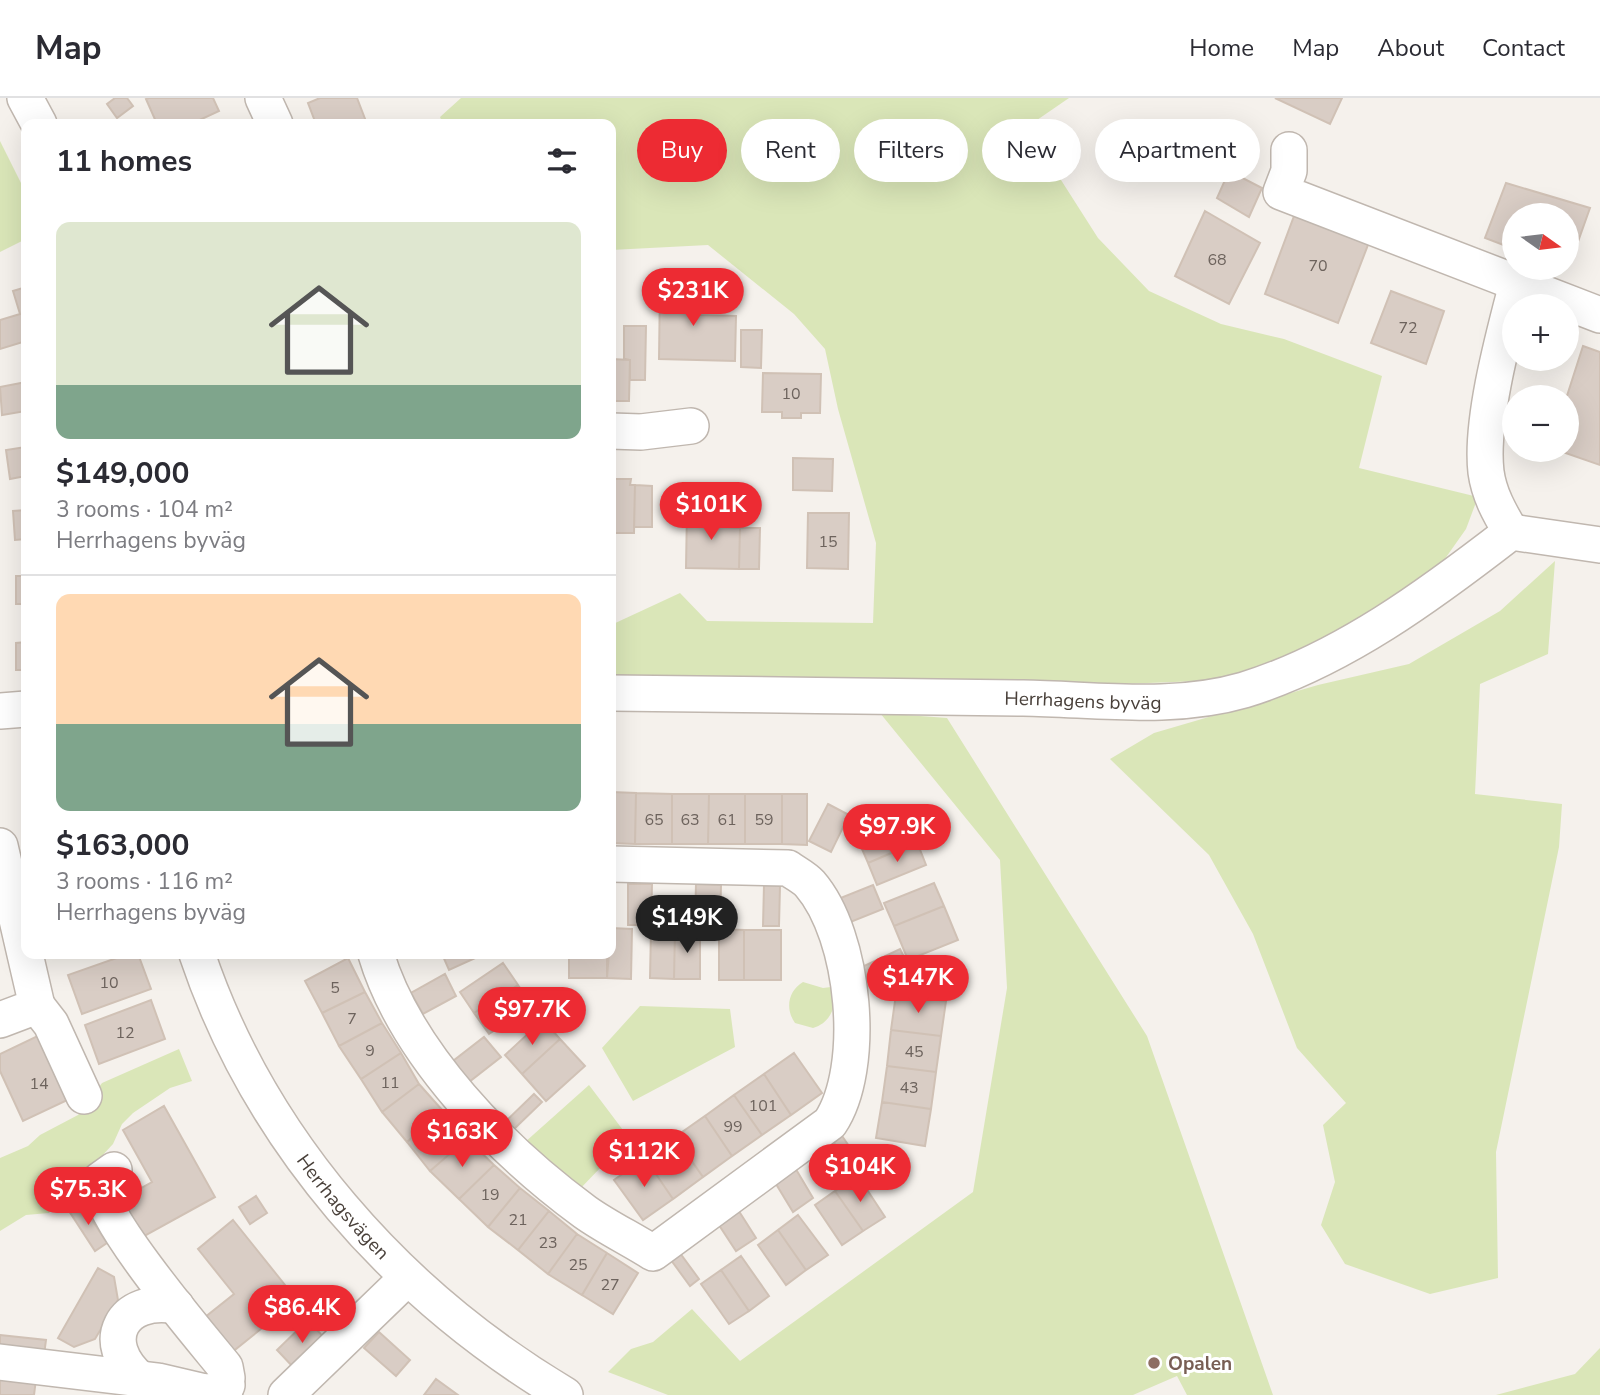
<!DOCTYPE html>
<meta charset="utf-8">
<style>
body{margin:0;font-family:"Nunito Sans",sans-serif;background:#f2f2f3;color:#2b2b33;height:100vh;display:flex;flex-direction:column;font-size:26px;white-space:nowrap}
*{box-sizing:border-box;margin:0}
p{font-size:23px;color:#7c7c81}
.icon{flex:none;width:38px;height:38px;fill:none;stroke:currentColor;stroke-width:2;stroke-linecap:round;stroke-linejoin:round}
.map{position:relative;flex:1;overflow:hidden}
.panel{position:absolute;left:21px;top:21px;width:595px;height:840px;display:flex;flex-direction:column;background:#fff;border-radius:14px;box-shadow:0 7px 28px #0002}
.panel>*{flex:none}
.top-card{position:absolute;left:637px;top:21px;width:665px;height:63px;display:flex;gap:14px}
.needle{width:46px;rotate:104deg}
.buttons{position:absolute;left:1502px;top:105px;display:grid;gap:14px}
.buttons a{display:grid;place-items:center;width:77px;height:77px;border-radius:50%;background:#fff;box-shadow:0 7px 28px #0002;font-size:35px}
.price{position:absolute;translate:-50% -60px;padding:0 16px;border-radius:24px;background:#ed2b33;color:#fff;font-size:23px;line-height:46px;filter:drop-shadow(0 2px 4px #0008)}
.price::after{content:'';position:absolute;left:50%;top:42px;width:21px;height:16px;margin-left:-10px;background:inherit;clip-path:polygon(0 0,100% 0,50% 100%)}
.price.selected{background:#222;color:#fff}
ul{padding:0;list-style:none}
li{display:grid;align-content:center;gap:14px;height:371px;padding:0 35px}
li+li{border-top:2px solid #e1e1e2}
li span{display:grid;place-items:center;height:217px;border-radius:14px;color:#555}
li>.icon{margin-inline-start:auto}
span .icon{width:126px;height:126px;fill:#fffc;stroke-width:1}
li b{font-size:30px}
h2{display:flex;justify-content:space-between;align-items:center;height:84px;padding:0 35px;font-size:30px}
.chip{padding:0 24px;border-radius:32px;background:#fff;box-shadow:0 7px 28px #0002;font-size:24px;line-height:63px}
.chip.selected{background:#ed2b33;color:#fff}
header{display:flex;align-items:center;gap:42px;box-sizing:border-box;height:98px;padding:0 35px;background:#fff;border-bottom:2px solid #e1e1e2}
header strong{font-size:33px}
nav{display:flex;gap:38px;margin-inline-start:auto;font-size:24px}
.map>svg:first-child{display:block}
</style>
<header>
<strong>Map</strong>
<nav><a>Home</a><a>Map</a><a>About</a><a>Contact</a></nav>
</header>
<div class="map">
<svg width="1600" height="1297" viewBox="0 0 1600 1297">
<rect width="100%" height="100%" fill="#f5f1ec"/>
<!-- green -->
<path fill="#dae6b8" d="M461 0H1069L1037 22 1061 82 1098 140 1149 193 1221 226 1284 241 1382 278 1359 370 1478 399 1466 431 1430 482 1316 549 1226 582 1043 589 611 577V527L680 495 707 523 873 525 876 445 838 311 825 251 794 216 708 147 611 152V26H443L440 19Z
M0 43 26 95V141L0 154Z
M1555 463 1548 556 1480 586 1475 696 1562 706 1559 749 1496 1054 1498 1180 1430 1196 1345 1166 1321 1127 1335 1084 1323 1027 1346 1005 1297 950 1253 836 1209 757 1110 661 1154 635 1318 587 1409 566 1500 513Z
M880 615 947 620 1147 938 1273 1297H1187L1177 1278 1133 1297H668L608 1274 631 1251 653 1244 692 1211 740 1263 973 1094 1007 890 1000 762Z
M803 884 823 890 839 888C835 906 833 924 813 930L795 925C785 911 788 893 803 884Z
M640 908 730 911 735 949 633 1003 602 950Z
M179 951 192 983 170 990 133 1015 122 1026 113 1046 49 1115 26 1117 0 1133V1060L28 1048 40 1037 78 1017 102 985Z
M589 987 629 1040 577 1094 524 1045Z
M1600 1250V1297H1496L1575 1276Z"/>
<!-- building -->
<path fill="#d9cdc5" stroke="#d0c1b5" stroke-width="2" d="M115 0H127L133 8 117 20 107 6Z
M149 0H213L219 13 191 26H157L146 1Z
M320 0H357L367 26H316L308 5Z
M1275 0H1342L1330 26Z
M1229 73 1262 90 1249 119 1217 100Z
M1506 85 1590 110 1575 152 1566 150V117H1514V151L1485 140Z
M1297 110 1371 139 1338 225 1265 196Z
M1205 113 1260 145 1229 206 1175 178Z
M660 187 699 188 698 217 736 218 735 263 659 261Z
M26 189V243L0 251V222L20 216 13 193Z
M1391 193 1444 213 1426 266 1371 245Z
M624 228H646L645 282H630V262L624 261Z
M741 232H762L761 270 741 269Z
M1583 248 1600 254V367L1557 352H1566V301Z
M611 261 630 262 629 303H611Z
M763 275 821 276 820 315H801V320H782V314H762Z
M26 284V313L2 317 0 289Z
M26 349V378L10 381 6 352Z
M793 360 833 361 832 393 793 392Z
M611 381H631L630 387H635L634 435H611Z
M635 387 652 388V429H634Z
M26 412V441L15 442 13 413Z
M687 412 722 413V429L740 430 739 471 686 470Z
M808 415H849L848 471 807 470Z
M740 430H760L759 471H739Z
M16 478H26V506H16Z
M26 544V572H16V545Z
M611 694 636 695 635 746 611 745Z
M636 695 672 696V746H635Z
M672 696H709L708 746H672Z
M709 696H745V746H708Z
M745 696H782V746H745Z
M782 696H807V747L782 746Z
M828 706 849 717 831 754 809 743Z
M903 709 917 744 868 765 853 730Z
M917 744 926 767 877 787 868 765Z
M934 785 944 808 894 828 884 805Z
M628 786H652L651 827H628Z
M696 786 721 787 720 827 695 826Z
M764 787 780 788 779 828H763Z
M873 787 883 811 843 827 833 803Z
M944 808 958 842 908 862 894 828Z
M611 830 632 831 631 881 607 880Z
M719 831 744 832V882H719Z
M651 832H675L674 881 650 880Z
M675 832 700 833V881H674Z
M744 832H781V882H744Z
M900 851 906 863 867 880 862 869Z
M128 856H138L151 891 82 916 68 877Z
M442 856H484L449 872Z
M569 856H607V880H569Z
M348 860 365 894 322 915 305 883Z
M503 865 518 887 474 915 460 894Z
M445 876 456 898 423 916 411 895Z
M518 887 532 907 489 936 474 915Z
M365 894 382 925 339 948 322 915Z
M896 896 946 903 941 938 891 932Z
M151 902 165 941 99 966 85 927Z
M543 922 560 941 522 976 505 957Z
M382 925 401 955 361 981 339 948Z
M891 932 941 938 936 974 887 968Z
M48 933 78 997 23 1023 0 973V956Z
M484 939 501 959 469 984 453 963Z
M560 941 585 968 546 1003 522 976Z
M401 955 419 986 382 1014 361 981Z
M794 955 822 995 791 1017 764 976Z
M887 968 936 974 931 1011 882 1004Z
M764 976 791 1017 762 1037 734 997Z
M419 986 443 1013 407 1044 382 1014Z
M534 996 542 1004 513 1032 505 1024Z
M734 997 762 1037 732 1058 705 1018Z
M882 1004 931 1011 925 1048 876 1040Z
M164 1008 215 1099 139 1141 118 1103 152 1084 123 1032Z
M443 1013 467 1041 430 1073 407 1044Z
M705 1018 732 1058 703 1079 675 1039Z
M840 1035 862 1067 853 1073 831 1040Z
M675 1039 703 1079 673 1101 645 1060Z
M467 1041 494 1067 459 1101 430 1073Z
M645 1060 673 1101 643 1122 614 1082Z
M494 1067 520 1090 488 1129 459 1101Z
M794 1068 813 1100 793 1114 773 1081Z
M858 1078 885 1119 863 1133 835 1093Z
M520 1090 549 1113 518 1152 488 1129Z
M835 1093 863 1133 842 1147 815 1107Z
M256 1098 267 1115 250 1126 239 1109Z
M81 1105 107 1145 95 1153 69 1113Z
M735 1107 756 1140 736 1153 715 1121Z
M549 1113 577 1136 548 1176 518 1152Z
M798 1117 828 1157 806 1172 778 1132Z
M233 1122 297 1202 231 1255 204 1220 234 1196 198 1151Z
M778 1132 806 1172 786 1187 758 1147Z
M577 1136 607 1155 582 1197 548 1176Z
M677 1151 699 1181 690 1188 668 1158Z
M607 1155 638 1175 613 1216 582 1197Z
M741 1158 769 1198 749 1213 721 1172Z
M98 1170 114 1179 118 1202 95 1241 74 1249 58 1240Z
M721 1172 749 1213 729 1226 701 1186Z
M337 1196 355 1215 337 1232 319 1212Z
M308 1222 326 1242 295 1271 277 1252Z
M379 1234 410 1262 396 1278 364 1250Z
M0 1237 46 1242 44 1257 0 1252Z
M0 1276 36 1281 34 1297H0Z
M436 1281 458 1297H424Z"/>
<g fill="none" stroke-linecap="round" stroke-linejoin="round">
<!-- minor casing -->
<g stroke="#c0b7af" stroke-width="38">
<g id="minor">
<path d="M25 0 39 26"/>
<path d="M263 0 275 26"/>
<path d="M1289 52V73L1281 94 1600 217"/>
<path d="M611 333 641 334 691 328"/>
<path d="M1511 434C1499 414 1489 396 1486 374 1480 323 1504 236 1517 186"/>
<path id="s1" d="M611 595C748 597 886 598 1023 600 1096 601 1172 613 1244 592 1342 562 1431 496 1511 434L1600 447"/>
<path d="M0 613 26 611"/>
<path d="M0 748 37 908 0 922"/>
<path id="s2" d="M197 856C260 1043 397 1197 565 1297"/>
<path d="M376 856C406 956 502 1053 585 1114 606 1129 631 1141 653 1155L830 1025C867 970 855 838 810 786 805 780 795 775 788 770L611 766"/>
<path d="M37 908 51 926 84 998"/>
<path d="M114 1072 100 1082C95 1116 200 1238 225 1269L227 1280 224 1297"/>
<path d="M0 1264 158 1283 205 1294 219 1293 227 1287"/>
<path d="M140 1281C97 1244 122 1198 176 1208"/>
<path d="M286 1297 406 1181"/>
</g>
</g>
<!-- minor -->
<use href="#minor" stroke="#fff" stroke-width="35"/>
</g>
<!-- markers -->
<circle fill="#8d6e63" stroke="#fff" stroke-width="2.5" cx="1154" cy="1265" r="7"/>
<g text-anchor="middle" stroke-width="6" stroke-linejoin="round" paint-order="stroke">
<!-- number labels -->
<g font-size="16" fill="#6d635d">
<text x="1217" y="167">68</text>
<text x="1318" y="173">70</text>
<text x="1408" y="235">72</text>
<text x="791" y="301">10</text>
<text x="828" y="449">15</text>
<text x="654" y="727">65</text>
<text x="690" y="727">63</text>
<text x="727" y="727">61</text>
<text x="764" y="727">59</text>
<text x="109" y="890">10</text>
<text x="335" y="895">5</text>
<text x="352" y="926">7</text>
<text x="125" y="940">12</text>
<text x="370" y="958">9</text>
<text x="914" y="959">45</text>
<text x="390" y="990">11</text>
<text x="39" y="991">14</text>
<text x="909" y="995">43</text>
<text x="763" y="1013">101</text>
<text x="733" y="1034">99</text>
<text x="490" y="1102">19</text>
<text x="518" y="1127">21</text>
<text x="548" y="1150">23</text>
<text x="578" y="1172">25</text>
<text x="610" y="1192">27</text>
</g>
<!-- street labels -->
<g font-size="19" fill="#49403a" stroke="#fff">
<text dy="7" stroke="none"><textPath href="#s1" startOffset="472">Herrhagens byväg</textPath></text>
<text dy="7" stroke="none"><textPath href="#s2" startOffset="294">Herrhagsvägen</textPath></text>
</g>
<!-- education labels -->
<g font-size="19" font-weight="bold" fill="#785e54" stroke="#fff" text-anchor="start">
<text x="1168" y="1272">Opalen</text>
</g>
</g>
</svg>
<div class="buttons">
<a><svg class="needle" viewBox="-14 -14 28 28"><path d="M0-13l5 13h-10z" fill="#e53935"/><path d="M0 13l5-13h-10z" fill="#7c7c81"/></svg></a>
<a>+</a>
<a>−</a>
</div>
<b class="price" style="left:693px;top:230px">$231K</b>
<b class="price" style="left:711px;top:444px">$101K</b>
<b class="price" style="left:897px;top:766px">$97.9K</b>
<b class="price selected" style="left:687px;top:857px">$149K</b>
<b class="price" style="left:918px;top:917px">$147K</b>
<b class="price" style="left:532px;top:949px">$97.7K</b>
<b class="price" style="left:462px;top:1071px">$163K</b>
<b class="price" style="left:644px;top:1091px">$112K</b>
<b class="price" style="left:860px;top:1106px">$104K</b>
<b class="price" style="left:88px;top:1129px">$75.3K</b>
<b class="price" style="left:302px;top:1247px">$86.4K</b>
<div class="top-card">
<a class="chip selected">Buy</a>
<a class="chip">Rent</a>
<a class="chip">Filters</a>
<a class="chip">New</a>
<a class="chip">Apartment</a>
</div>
<section class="panel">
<h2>11 homes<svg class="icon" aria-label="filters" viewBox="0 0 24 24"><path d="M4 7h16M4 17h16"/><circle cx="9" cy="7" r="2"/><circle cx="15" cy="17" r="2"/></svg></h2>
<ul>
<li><span style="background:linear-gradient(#dfe7d0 75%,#7fa58c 0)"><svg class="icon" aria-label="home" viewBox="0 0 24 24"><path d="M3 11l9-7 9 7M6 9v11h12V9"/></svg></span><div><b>$149,000</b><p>3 rooms · 104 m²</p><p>Herrhagens byväg</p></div></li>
<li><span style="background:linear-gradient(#ffd9b3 60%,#7fa58c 0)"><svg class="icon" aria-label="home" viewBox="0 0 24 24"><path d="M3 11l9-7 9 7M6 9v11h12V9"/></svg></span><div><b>$163,000</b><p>3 rooms · 116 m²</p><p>Herrhagens byväg</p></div></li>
</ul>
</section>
</div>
